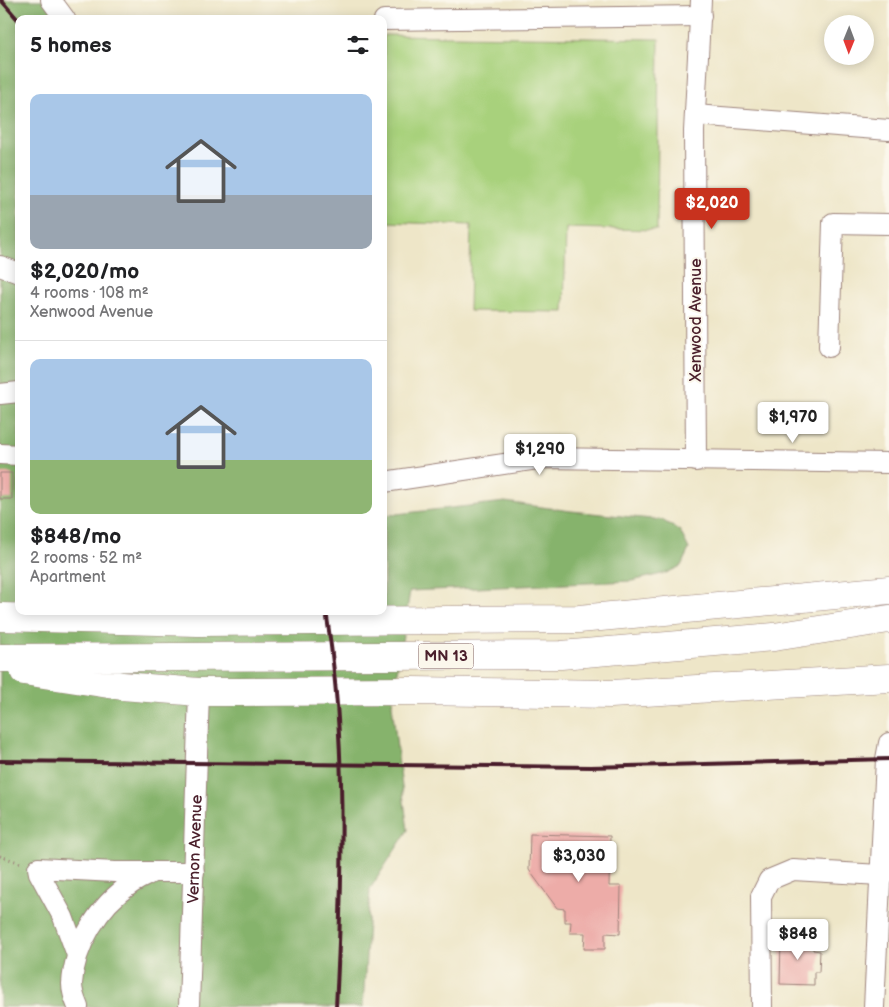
<!DOCTYPE html>
<meta charset="utf-8">
<style>
body{margin:0;font-family:"Balsamiq Sans",sans-serif;background:#f6f6f6;color:#202124;height:100vh;display:flex;flex-direction:column;font-size:19px;white-space:nowrap}
*{box-sizing:border-box;margin:0}
p{font-size:16px;color:#757577}
.icon{flex:none;width:28px;height:28px;fill:none;stroke:currentColor;stroke-width:2;stroke-linecap:round;stroke-linejoin:round}
.map{position:relative;flex:1;overflow:hidden}
.side{position:absolute;left:15px;top:15px;width:372px;height:600px;display:flex;flex-direction:column;background:#fff;border-radius:10px;box-shadow:0 2px 12px #0003}
.side>*{flex:none}
.needle{width:32px;rotate:181deg}
.controls{position:absolute;left:824px;top:15px;display:grid;gap:10px}
.controls a{display:grid;place-items:center;width:50px;height:50px;border-radius:50%;background:#fff;box-shadow:0 2px 12px #0003;font-size:25px}
.price{position:absolute;translate:-50% -42px;padding:0 11px;border-radius:5px;background:#fff;color:#222;font-size:16px;line-height:32px;filter:drop-shadow(0 1px 2px #0008)}
.price::after{content:'';position:absolute;left:50%;top:30px;width:15px;height:11px;margin-left:-8px;background:inherit;clip-path:polygon(0 0,100% 0,50% 100%)}
.price.selected{background:#c8321e;color:#fff}
ul{padding:0;list-style:none}
li{display:grid;align-content:center;gap:10px;height:265px;padding:0 15px}
li+li{border-top:1px solid #e0e0e0}
li span{display:grid;place-items:center;height:155px;border-radius:10px;color:#555}
li>.icon{margin-inline-start:auto}
span .icon{width:90px;height:90px;fill:#fffc;stroke-width:1}
li b{font-size:21px}
h2{display:flex;justify-content:space-between;align-items:center;height:60px;padding:0 15px;font-size:21px}
.map>svg:first-child{display:block}
</style>
<div class="map">
<svg width="889" height="1007" viewBox="0 0 889 1007">
<rect width="100%" height="100%" fill="#fbf7ec"/>
<filter id="ink" filterUnits="userSpaceOnUse"><feTurbulence type="fractalNoise" baseFrequency=".02" numOctaves="2"/><feDisplacementMap in="SourceGraphic" scale="10" xChannelSelector="R" yChannelSelector="G"/><feConvolveMatrix kernelMatrix="1 2 1 2 8 2 1 2 1" color-interpolation-filters="sRGB"/></filter>
<filter id="wash" filterUnits="userSpaceOnUse"><feTurbulence type="fractalNoise" baseFrequency=".0096" numOctaves="4" result="noise"/><feDisplacementMap in="SourceGraphic" scale="20" xChannelSelector="R" yChannelSelector="G"/><feGaussianBlur stdDeviation="1.12" result="paint"/><feColorMatrix in="noise" values="0 0 0 0 0 0 0 0 0 0 0 0 0 0 0 0 0 1.4 0 .05"/><feComposite in="paint" operator="in"/></filter>
<g filter="url(#wash)">
<rect width="100%" height="100%" fill="#eee6c8"/>
<!-- green -->
<path fill="#a8d17c" stroke="#797854" d="M384 35 659 39 657 230 566 228 564 312 469 311 471 225 384 222Z"/>
<!-- forest -->
<path fill="#86b36c" stroke="#68694c" d="M0 0H51L66 19H19V611H384V482L387 515 505 502 571 511 662 520 680 531 689 549 681 566 666 573 632 581 410 591 392 704 399 765 408 830 370 889 363 1007H0Z"/>
<g id="blocks">
<!-- building -->
<path fill="#edaca8" d="M0 473H12V499H0Z
M530 834 610 836 609 886H621L620 934 605 933V949H584L585 933H570L571 922H565V909L557 908 529 870Z
M781 937 813 938V950L820 951 819 972H814V985L780 984Z"/>
</g>
</g>
<g filter="url(#ink)">
<use href="#blocks" fill-opacity="0" stroke="#9c827a" stroke-width="1"/>
<g fill="none" stroke-linecap="round" stroke-linejoin="round">
<!-- minor casing -->
<g stroke="#9c827a" stroke-width="22">
<g id="minor">
<path d="M51 0 65 19"/>
<path d="M384 20 701 16"/>
<path d="M695 115 889 130"/>
<path d="M0 266 19 273"/>
<path d="M829 347 833 223 889 224"/>
<path d="M0 394 19 392"/>
<path d="M0 454 19 455"/>
<path d="M696 461 694 131 701 0"/>
<path d="M384 482 544 458 889 463"/>
<path d="M77 955 63 917 39 873 38 868 115 872H194"/>
<path d="M78 1007C75 1000 72 992 72 984 74 946 99 905 131 884 137 880 144 877 151 873"/>
<path id="s1" d="M189 1007 199 692"/>
<path d="M762 1007 761 896 769 880 793 870 880 875 889 871"/>
<path d="M874 1007 886 759 889 743"/>
</g>
</g>
<!-- highway casing -->
<g stroke="#9c827a" stroke-width="29">
<path id="highway" d="M0 617 198 622 579 619 889 590
M0 658 561 655 774 637 889 619
M24 671 122 686 199 692H238L413 691 611 694 889 678"/>
</g>
<!-- path -->
<path stroke="#9c827a" stroke-width="3" stroke-dasharray="1 4" stroke-linecap="butt" d="M0 856 21 863"/>
<!-- minor -->
<use href="#minor" stroke="#fff" stroke-width="20"/>
<!-- highway -->
<use href="#highway" stroke="#fff" stroke-width="28"/>
<!-- rail -->
<path stroke="#4a1f2b" stroke-width="4" d="M1 0 19 21
M326 611C347 742 343 875 336 1007
M0 761 591 767 889 759"/>
</g>
</g>
<g text-anchor="middle" stroke-width="4" stroke-linejoin="round" paint-order="stroke">
<!-- shield labels -->
<rect fill="#fbf7ec" stroke="#7f6065" stroke-width="1" x="418.5" y="643.5" width="55" height="25" rx="4"/>
<g font-size="15" font-weight="bold" fill="#4a1f2b">
<text x="446" y="661">MN 13</text>
</g>
<!-- street labels -->
<g font-size="16" fill="#4a1f2b" stroke="#fbf7ec">
<text transform="translate(695 320) rotate(-90)" y="6">Xenwood Avenue</text>
<text dy="6" stroke="none"><textPath href="#s1" startOffset="158">Vernon Avenue</textPath></text>
</g>
</g>
</svg>
<div class="controls">
<a><svg class="needle" viewBox="-14 -14 28 28"><path d="M0-13l5 13h-10z" fill="#e53935"/><path d="M0 13l5-13h-10z" fill="#757577"/></svg></a>
</div>
<b class="price selected" style="left:712px;top:230px">$2,020</b>
<b class="price" style="left:793px;top:444px">$1,970</b>
<b class="price" style="left:540px;top:476px">$1,290</b>
<b class="price" style="left:579px;top:883px">$3,030</b>
<b class="price" style="left:798px;top:961px">$848</b>
<section class="side">
<h2>5 homes<svg class="icon" aria-label="filters" viewBox="0 0 24 24"><path d="M4 7h16M4 17h16"/><circle cx="9" cy="7" r="2"/><circle cx="15" cy="17" r="2"/></svg></h2>
<ul>
<li><span style="background:linear-gradient(#a9c7e8 65%,#9aa5b1 0)"><svg class="icon" aria-label="home" viewBox="0 0 24 24"><path d="M3 11l9-7 9 7M6 9v11h12V9"/></svg></span><div><b>$2,020/mo</b><p>4 rooms · 108 m²</p><p>Xenwood Avenue</p></div></li>
<li><span style="background:linear-gradient(#a9c7e8 65%,#8fb573 0)"><svg class="icon" aria-label="home" viewBox="0 0 24 24"><path d="M3 11l9-7 9 7M6 9v11h12V9"/></svg></span><div><b>$848/mo</b><p>2 rooms · 52 m²</p><p>Apartment</p></div></li>
</ul>
</section>
</div>
